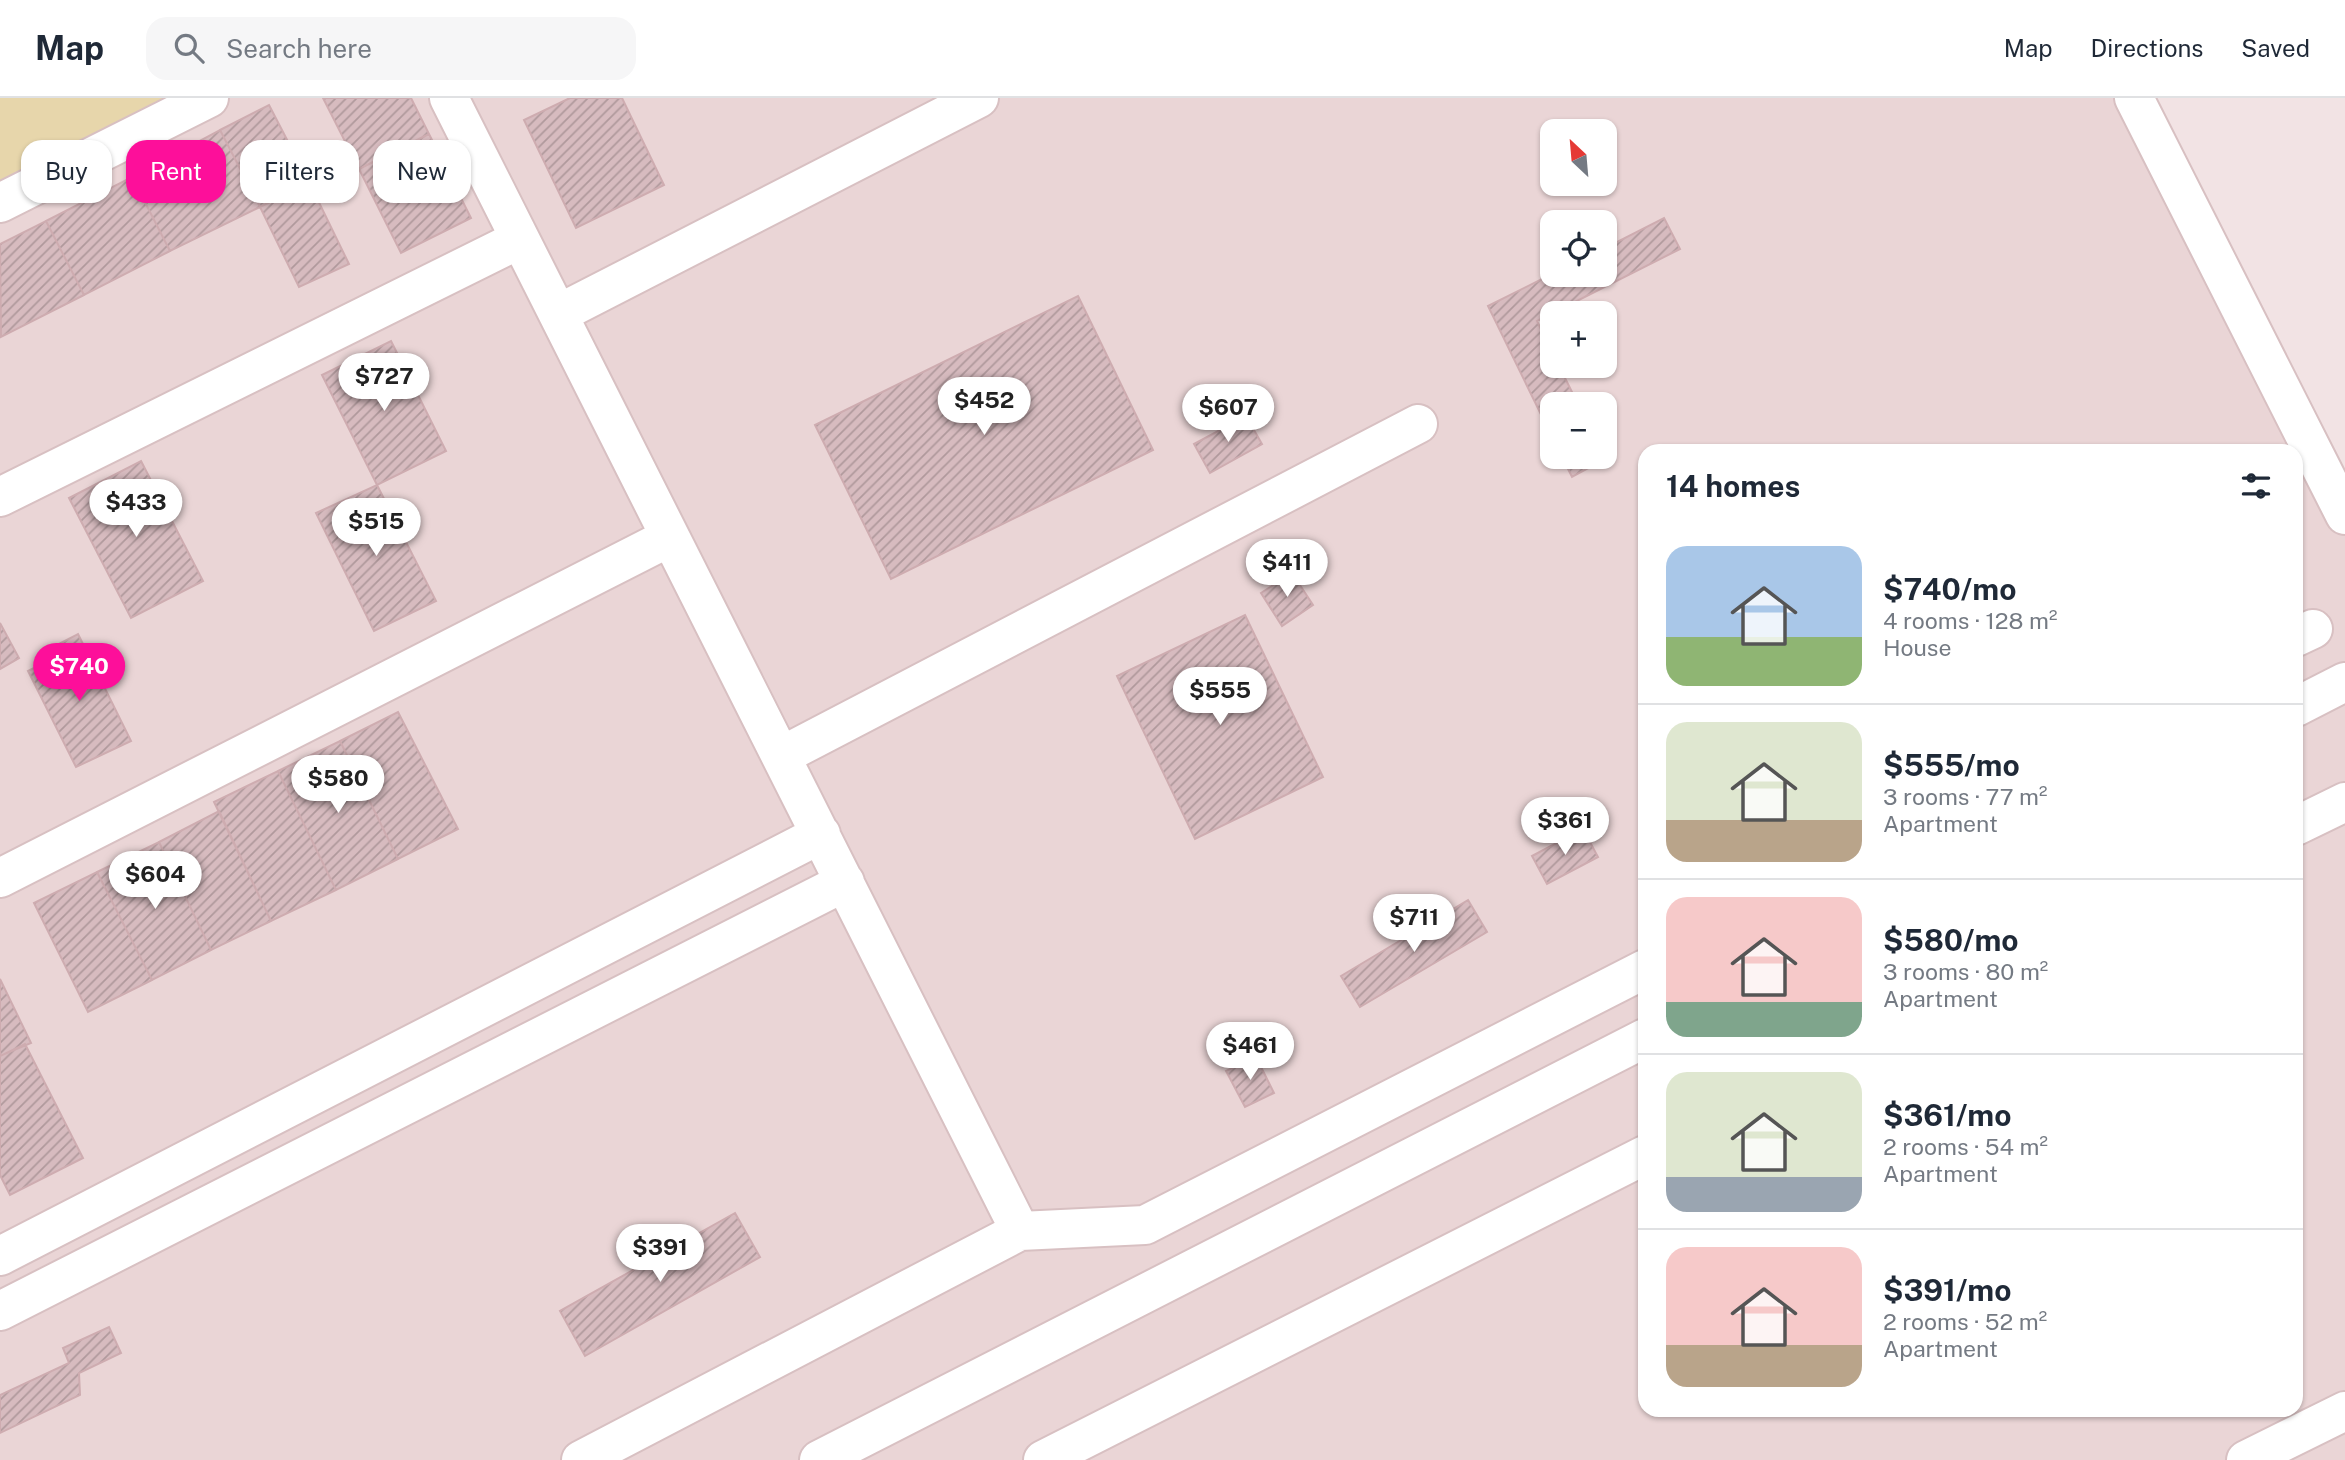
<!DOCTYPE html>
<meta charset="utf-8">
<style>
body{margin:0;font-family:"Public Sans",sans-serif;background:#f6f6f7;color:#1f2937;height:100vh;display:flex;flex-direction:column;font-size:26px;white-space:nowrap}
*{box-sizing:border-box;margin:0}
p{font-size:23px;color:#747a83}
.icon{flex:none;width:38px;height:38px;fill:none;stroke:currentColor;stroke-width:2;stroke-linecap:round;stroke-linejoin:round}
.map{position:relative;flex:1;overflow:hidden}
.sheet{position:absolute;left:1638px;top:346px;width:665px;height:973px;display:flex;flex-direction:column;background:#fff;border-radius:21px;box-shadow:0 2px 5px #0004}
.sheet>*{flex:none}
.banner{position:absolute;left:21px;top:42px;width:665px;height:63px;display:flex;gap:14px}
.needle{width:46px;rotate:334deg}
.buttons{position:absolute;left:1540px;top:21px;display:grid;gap:14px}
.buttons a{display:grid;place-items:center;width:77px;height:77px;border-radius:14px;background:#fff;box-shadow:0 2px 5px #0004;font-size:35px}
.price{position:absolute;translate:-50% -60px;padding:0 16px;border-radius:24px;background:#fff;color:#222;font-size:23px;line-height:46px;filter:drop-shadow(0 2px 4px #0008)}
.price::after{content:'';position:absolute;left:50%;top:42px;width:21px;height:16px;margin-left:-10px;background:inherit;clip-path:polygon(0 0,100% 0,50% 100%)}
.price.on{background:#fd0f9a;color:#fff}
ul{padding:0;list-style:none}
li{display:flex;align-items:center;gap:21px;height:175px;padding:0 28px}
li+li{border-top:2px solid #e0e1e3}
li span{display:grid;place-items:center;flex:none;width:196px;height:140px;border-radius:21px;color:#555}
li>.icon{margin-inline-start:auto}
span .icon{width:84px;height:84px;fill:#fffc;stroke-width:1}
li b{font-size:30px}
h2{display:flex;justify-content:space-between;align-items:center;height:84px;padding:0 28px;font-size:30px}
.tag{padding:0 24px;border-radius:21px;background:#fff;box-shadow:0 2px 5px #0004;font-size:24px;line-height:63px}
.tag.on{background:#fd0f9a;color:#fff}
header{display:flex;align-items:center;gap:42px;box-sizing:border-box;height:98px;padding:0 35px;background:#fff;border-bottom:2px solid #e0e1e3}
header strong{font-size:33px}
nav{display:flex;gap:38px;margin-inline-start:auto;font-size:24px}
.search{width:490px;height:63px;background:#f6f6f7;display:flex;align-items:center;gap:18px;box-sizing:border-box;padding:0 24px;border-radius:21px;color:#747a83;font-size:26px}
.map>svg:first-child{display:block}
</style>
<header>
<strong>Map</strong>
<div class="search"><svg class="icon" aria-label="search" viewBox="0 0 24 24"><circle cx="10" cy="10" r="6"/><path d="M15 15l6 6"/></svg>Search here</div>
<nav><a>Map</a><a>Directions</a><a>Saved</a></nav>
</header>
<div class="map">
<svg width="2345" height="1362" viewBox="0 0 2345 1362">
<defs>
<pattern id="building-hatch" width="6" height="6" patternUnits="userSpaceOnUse" patternTransform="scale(1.75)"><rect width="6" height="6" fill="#d7bbbf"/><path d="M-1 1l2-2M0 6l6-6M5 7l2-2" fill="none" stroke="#b0999c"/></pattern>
</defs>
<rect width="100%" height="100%" fill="#f2e3e4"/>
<!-- residential -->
<path fill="#ead5d6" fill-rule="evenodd" d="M0 0H2123L2345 419V1362H0ZM1552 33H1605V86H1552ZM1552 124H1605V177H1552ZM1552 215H1605V268H1552ZM1552 306H1605V359H1552ZM1645 354H2296V1312H1645Z"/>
<!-- green -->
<path fill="#e7d6ab" d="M0 0H181L0 89Z"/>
<!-- building -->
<path fill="url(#building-hatch)" stroke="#ceacb0" stroke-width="2" d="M323 0H411L429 36 359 71Z
M570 0H622L664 87 576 130 524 22Z
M269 7 309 84 260 109 220 32Z
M220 32 260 109 170 153 132 79Z
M429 36 471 120 401 155 359 71Z
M132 79 170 153 84 197 46 123Z
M309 84 349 166 299 189 260 109Z
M1664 120 1680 151 1537 223 1552 254V268H1559L1578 306H1552V339L1488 208 1552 176 1605 177V150Z
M46 123 84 197 1 239 0 146Z
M1078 198 1153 352 891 481 815 327Z
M391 243 446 353 377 387 322 277Z
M1246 318 1262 346 1210 375 1194 346Z
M1562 359H1604L1605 361 1572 379Z
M141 363 203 483 131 520 69 400Z
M377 387 436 503 374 533 316 415Z
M1292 475 1313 507 1282 528 1261 495Z
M1245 517 1323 679 1195 741 1117 578Z
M0 525 19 560 0 571Z
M78 536 131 643 76 669 28 573 60 557 55 548Z
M398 614 458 731 398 761 340 643Z
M340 643 398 761 336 792 278 673Z
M278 673 336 792 271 823 214 704Z
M219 713 271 823 211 852 159 744Z
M1583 731 1598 759 1547 786 1532 758Z
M159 744 211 852 152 882 97 774Z
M97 774 152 882 88 914 34 805Z
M1468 802 1487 834 1360 909 1341 878Z
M0 881 31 945 0 958Z
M25 946 83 1060 10 1097 0 1077V958Z
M1256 959 1274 995 1245 1009 1226 973Z
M735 1115 760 1159 585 1258 560 1213Z
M109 1229 121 1255 79 1275 80 1297 0 1335V1297L69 1265 63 1250Z"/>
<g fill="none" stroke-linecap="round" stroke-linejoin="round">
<!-- minor casing -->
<g stroke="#d8c0c2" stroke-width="42">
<path id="minor" d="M449 0 1020 1133
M2134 0 2345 417
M0 105 209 0
M558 216 979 0
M0 399 520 141
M2296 539 2313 531
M2296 609 2345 584
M781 658 1418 326
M2296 728 2345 704
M0 780 670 439
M0 1158 821 736
M0 1213 845 784
M581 1362 1020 1133 1145 1127 1645 871
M819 1362 1645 940
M1043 1362 1645 1057
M2246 1362 2345 1313"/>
</g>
<!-- minor -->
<use href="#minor" stroke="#fff" stroke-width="38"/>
</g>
</svg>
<div class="buttons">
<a><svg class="needle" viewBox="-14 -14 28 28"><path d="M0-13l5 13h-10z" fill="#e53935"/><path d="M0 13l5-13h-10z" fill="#747a83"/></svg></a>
<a><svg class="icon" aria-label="locate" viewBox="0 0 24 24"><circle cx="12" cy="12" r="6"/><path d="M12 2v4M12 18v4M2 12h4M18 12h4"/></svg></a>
<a>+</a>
<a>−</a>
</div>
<b class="price" style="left:384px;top:315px">$727</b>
<b class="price" style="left:984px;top:339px">$452</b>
<b class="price" style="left:1228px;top:346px">$607</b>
<b class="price" style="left:136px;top:441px">$433</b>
<b class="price" style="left:376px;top:460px">$515</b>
<b class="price" style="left:1287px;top:501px">$411</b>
<b class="price on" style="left:79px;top:605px">$740</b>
<b class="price" style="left:1220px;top:629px">$555</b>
<b class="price" style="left:338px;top:717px">$580</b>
<b class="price" style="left:1565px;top:759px">$361</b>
<b class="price" style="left:155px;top:813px">$604</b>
<b class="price" style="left:1414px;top:856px">$711</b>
<b class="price" style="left:1250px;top:984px">$461</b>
<b class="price" style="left:660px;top:1186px">$391</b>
<div class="banner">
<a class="tag">Buy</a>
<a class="tag on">Rent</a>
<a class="tag">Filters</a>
<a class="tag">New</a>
</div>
<section class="sheet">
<h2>14 homes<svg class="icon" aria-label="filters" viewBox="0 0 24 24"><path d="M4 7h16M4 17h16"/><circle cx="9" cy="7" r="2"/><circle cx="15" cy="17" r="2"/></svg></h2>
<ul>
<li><span style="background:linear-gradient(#a9c7e8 65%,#8fb573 0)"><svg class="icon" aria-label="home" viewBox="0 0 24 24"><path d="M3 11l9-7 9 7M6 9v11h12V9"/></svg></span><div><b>$740/mo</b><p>4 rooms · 128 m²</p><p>House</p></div></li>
<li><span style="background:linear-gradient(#dfe7d0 70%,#b9a48a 0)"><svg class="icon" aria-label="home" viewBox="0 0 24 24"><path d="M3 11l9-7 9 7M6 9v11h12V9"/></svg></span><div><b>$555/mo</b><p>3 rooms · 77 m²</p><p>Apartment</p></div></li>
<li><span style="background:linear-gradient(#f6c9c9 75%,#7fa58c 0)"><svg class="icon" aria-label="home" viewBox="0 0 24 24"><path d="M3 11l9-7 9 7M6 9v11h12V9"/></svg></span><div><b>$580/mo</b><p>3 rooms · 80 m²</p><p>Apartment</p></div></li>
<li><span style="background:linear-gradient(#dfe7d0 75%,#9aa5b1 0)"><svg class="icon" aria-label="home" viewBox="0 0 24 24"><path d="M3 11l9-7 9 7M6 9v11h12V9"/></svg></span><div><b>$361/mo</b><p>2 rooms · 54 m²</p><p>Apartment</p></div></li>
<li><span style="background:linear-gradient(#f6c9c9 70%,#b9a48a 0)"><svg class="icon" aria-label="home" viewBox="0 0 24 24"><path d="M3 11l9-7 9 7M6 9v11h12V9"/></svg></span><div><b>$391/mo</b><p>2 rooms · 52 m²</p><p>Apartment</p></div></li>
</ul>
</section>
</div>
